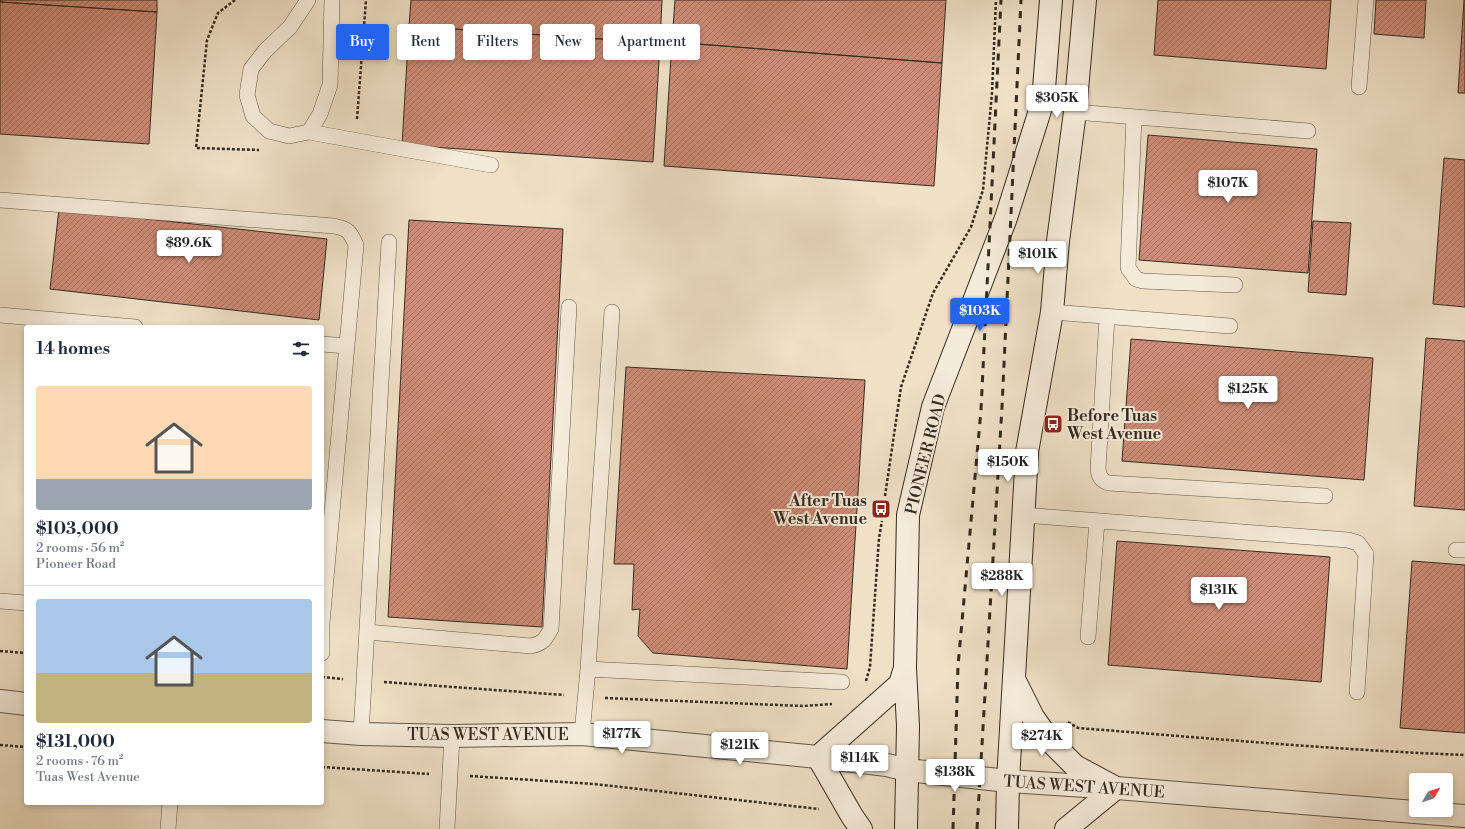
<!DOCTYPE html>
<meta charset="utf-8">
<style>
body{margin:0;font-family:"Libre Bodoni",serif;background:#f2f2f3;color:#1f2937;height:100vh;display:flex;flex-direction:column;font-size:15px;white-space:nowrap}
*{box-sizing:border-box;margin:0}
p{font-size:13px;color:#747a83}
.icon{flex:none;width:22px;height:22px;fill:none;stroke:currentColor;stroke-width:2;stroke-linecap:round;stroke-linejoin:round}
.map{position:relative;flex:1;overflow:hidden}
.sheet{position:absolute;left:24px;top:325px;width:300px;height:480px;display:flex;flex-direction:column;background:#fff;border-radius:4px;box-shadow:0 2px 6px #0003}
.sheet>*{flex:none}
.guide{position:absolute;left:336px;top:24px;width:380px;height:36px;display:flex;gap:8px}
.needle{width:26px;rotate:51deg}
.controls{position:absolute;left:1409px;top:773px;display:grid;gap:8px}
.controls a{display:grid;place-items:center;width:44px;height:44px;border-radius:4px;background:#fff;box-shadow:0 2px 6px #0003;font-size:20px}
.price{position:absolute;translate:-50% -34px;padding:0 9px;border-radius:4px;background:#fff;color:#222;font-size:13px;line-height:26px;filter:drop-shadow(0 1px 2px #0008)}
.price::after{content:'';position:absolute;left:50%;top:24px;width:12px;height:9px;margin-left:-6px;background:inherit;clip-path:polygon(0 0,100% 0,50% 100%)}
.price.active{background:#2563eb;color:#fff}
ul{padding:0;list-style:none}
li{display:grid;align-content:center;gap:8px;height:212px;padding:0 12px}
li+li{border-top:1px solid #e0e1e3}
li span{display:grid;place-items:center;height:124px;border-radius:4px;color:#555}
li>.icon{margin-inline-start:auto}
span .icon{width:72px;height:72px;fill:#fffc;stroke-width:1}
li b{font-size:17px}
h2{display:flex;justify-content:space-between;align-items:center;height:48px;padding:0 12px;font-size:17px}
.chip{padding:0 14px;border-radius:4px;background:#fff;box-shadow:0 2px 6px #0003;font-size:14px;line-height:36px}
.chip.active{background:#2563eb;color:#fff}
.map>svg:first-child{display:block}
</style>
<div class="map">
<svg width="1465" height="829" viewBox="0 0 1465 829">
<defs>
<pattern id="building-hatch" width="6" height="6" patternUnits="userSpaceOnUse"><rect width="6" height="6" fill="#ce8c78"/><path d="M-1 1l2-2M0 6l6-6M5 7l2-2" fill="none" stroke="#a87362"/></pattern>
</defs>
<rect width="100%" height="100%" fill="#efe0c6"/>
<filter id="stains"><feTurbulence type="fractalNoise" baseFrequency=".005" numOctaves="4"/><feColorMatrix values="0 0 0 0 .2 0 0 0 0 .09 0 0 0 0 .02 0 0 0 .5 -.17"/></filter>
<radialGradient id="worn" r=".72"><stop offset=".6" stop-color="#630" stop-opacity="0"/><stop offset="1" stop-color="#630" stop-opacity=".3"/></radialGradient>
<!-- building -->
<path fill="url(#building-hatch)" stroke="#332b21" d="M0 0H157V12L0 2Z
M411 0H662L660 43 409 26Z
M675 0H946L942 63 672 42Z
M1158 0H1331L1326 69 1154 55Z
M1376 0H1426L1424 38 1374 34Z
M1464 0H1465V93H1458Z
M0 2 157 12 149 144 0 134Z
M409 26 660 43 653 162 402 145Z
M672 42 942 63 934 186 664 166Z
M1148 135 1317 149 1308 273 1139 260Z
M1444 158 1465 160V307L1433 304Z
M59 209 327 239 319 320 50 289Z
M409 220 563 229 542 627 388 617Z
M1313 221 1351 223 1346 295 1308 292Z
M1426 338 1465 341V510L1414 506Z
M1131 339 1373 358 1364 480 1122 461Z
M626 367 865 380 847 669 653 653 638 636 640 609 632 610 634 564H614Z
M1117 541 1330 557 1321 682 1108 665Z
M1412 561 1465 565V733L1400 728Z"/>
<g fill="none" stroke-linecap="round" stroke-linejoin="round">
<!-- lane casing -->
<g stroke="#62584a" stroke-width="16">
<path id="lane" d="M308 0 290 27 265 51 251 69 247 95 253 116 269 131 289 136 309 132 320 114 330 85 332 0
M1359 87 1366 0
M1075 112 1308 131
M1134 117 1128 268 1136 279 1143 281 1235 285
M309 132 491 165
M0 200 334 226C349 229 350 232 356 245L322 623V653
M1052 312 1230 326
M0 315 135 327
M1107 317 1098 469C1099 477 1101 480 1108 483L1325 496
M322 344 347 346
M1023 515 1348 540 1358 543 1366 554 1357 692
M1456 550H1465
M0 601 26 603
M367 632 531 646C543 643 545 640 551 629L569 307
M1088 637 1097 521
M588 669 842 682
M361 734 389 242
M582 734 588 669 612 312
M168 829 170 803
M447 829 452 736"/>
</g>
<!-- street casing -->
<g stroke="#62584a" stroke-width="24">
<path id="street" d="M0 701 26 704
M322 731 361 734 452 736 582 734 818 757 887 765 907 770 1008 781 1116 788 1465 816"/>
</g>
<!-- secondary casing -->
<g stroke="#332b21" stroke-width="24">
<path id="secondary" d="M1015 681 1033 717 1050 741 1075 766 1116 788 1066 829
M861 829 852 816 818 757 900 684 905 668
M906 829 908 726 905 668 908 515 933 407 1006 218 1043 101 1051 0
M1007 829 1008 781 1027 452 1052 312 1058 241 1075 112 1085 0"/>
</g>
<!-- path -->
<path stroke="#332b21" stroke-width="2.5" stroke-dasharray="3 2" stroke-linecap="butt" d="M235 0 218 13 207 40 196 148 259 150
M357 119 366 0
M885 496 901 387 933 293 971 227 983 190 992 93 996 0
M0 651 26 653
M322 677 343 679
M866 681 870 667 879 538 882 521
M384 682 564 695
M605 698 803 706 832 704
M1068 722 1078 728C1207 738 1336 750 1465 755
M0 745 26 747
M322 767 429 774
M470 776 594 784 819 809"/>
<!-- lane -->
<use href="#lane" stroke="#f5ebda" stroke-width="15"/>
<!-- street -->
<use href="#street" stroke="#f5ebda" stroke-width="22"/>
<!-- secondary -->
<use href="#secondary" stroke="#f5ebda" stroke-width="22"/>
<!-- rail -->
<path stroke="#332b21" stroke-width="3" stroke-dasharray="7 7" stroke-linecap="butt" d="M953 829 958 666 981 410 1001 0
M977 829 1002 407 1021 0"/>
</g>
<!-- icons -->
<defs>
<g id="bus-square" transform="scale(1)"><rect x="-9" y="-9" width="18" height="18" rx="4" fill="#8f2418" stroke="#f5ebda"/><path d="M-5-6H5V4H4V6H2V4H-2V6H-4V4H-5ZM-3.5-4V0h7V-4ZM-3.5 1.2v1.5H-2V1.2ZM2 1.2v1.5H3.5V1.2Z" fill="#fff"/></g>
</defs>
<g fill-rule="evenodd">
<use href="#bus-square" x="1053" y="424"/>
<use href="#bus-square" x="881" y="509"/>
</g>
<g text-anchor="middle" stroke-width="4" stroke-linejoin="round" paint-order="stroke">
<!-- poi labels -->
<g font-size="16" font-weight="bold" fill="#332b21" stroke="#f5ebda" text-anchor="start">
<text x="1067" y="421">Before Tuas<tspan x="1067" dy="18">West Avenue</tspan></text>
<text x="867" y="506" text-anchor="end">After Tuas<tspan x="867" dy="18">West Avenue</tspan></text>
</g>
<!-- street labels -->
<g font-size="16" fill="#332b21" stroke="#f5ebda">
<text transform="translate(925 454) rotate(-76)" y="6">PIONEER ROAD</text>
<text x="488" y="740">TUAS WEST AVENUE</text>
<text transform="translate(1084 786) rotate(4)" y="6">TUAS WEST AVENUE</text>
</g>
</g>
<rect width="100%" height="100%" filter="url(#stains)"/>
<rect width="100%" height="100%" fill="url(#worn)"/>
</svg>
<div class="controls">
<a><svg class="needle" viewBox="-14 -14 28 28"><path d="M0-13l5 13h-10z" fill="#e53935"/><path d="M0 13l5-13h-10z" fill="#747a83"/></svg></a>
</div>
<b class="price" style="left:1057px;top:119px">$305K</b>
<b class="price" style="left:1228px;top:204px">$107K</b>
<b class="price" style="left:189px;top:264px">$89.6K</b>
<b class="price" style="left:1038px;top:275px">$101K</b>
<b class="price active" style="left:980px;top:332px">$103K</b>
<b class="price" style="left:1248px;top:410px">$125K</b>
<b class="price" style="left:1008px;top:483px">$150K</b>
<b class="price" style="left:1002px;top:597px">$288K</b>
<b class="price" style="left:1219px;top:611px">$131K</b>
<b class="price" style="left:622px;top:755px">$177K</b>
<b class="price" style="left:1042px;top:757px">$274K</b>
<b class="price" style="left:740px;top:766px">$121K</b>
<b class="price" style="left:860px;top:779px">$114K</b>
<b class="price" style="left:955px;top:793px">$138K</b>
<div class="guide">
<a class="chip active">Buy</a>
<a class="chip">Rent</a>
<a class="chip">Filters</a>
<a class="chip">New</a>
<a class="chip">Apartment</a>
</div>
<section class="sheet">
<h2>14 homes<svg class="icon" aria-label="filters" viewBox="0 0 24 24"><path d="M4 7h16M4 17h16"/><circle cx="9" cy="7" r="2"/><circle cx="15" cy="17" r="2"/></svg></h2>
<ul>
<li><span style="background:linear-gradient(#ffd9b3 75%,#9aa5b1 0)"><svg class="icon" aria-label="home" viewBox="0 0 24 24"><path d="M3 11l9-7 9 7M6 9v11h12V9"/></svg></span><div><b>$103,000</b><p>2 rooms · 56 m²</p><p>Pioneer Road</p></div></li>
<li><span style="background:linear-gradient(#a9c7e8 60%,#c2b280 0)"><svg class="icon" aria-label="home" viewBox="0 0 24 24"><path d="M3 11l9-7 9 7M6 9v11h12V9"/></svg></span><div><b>$131,000</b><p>2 rooms · 76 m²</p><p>Tuas West Avenue</p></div></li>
</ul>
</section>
</div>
